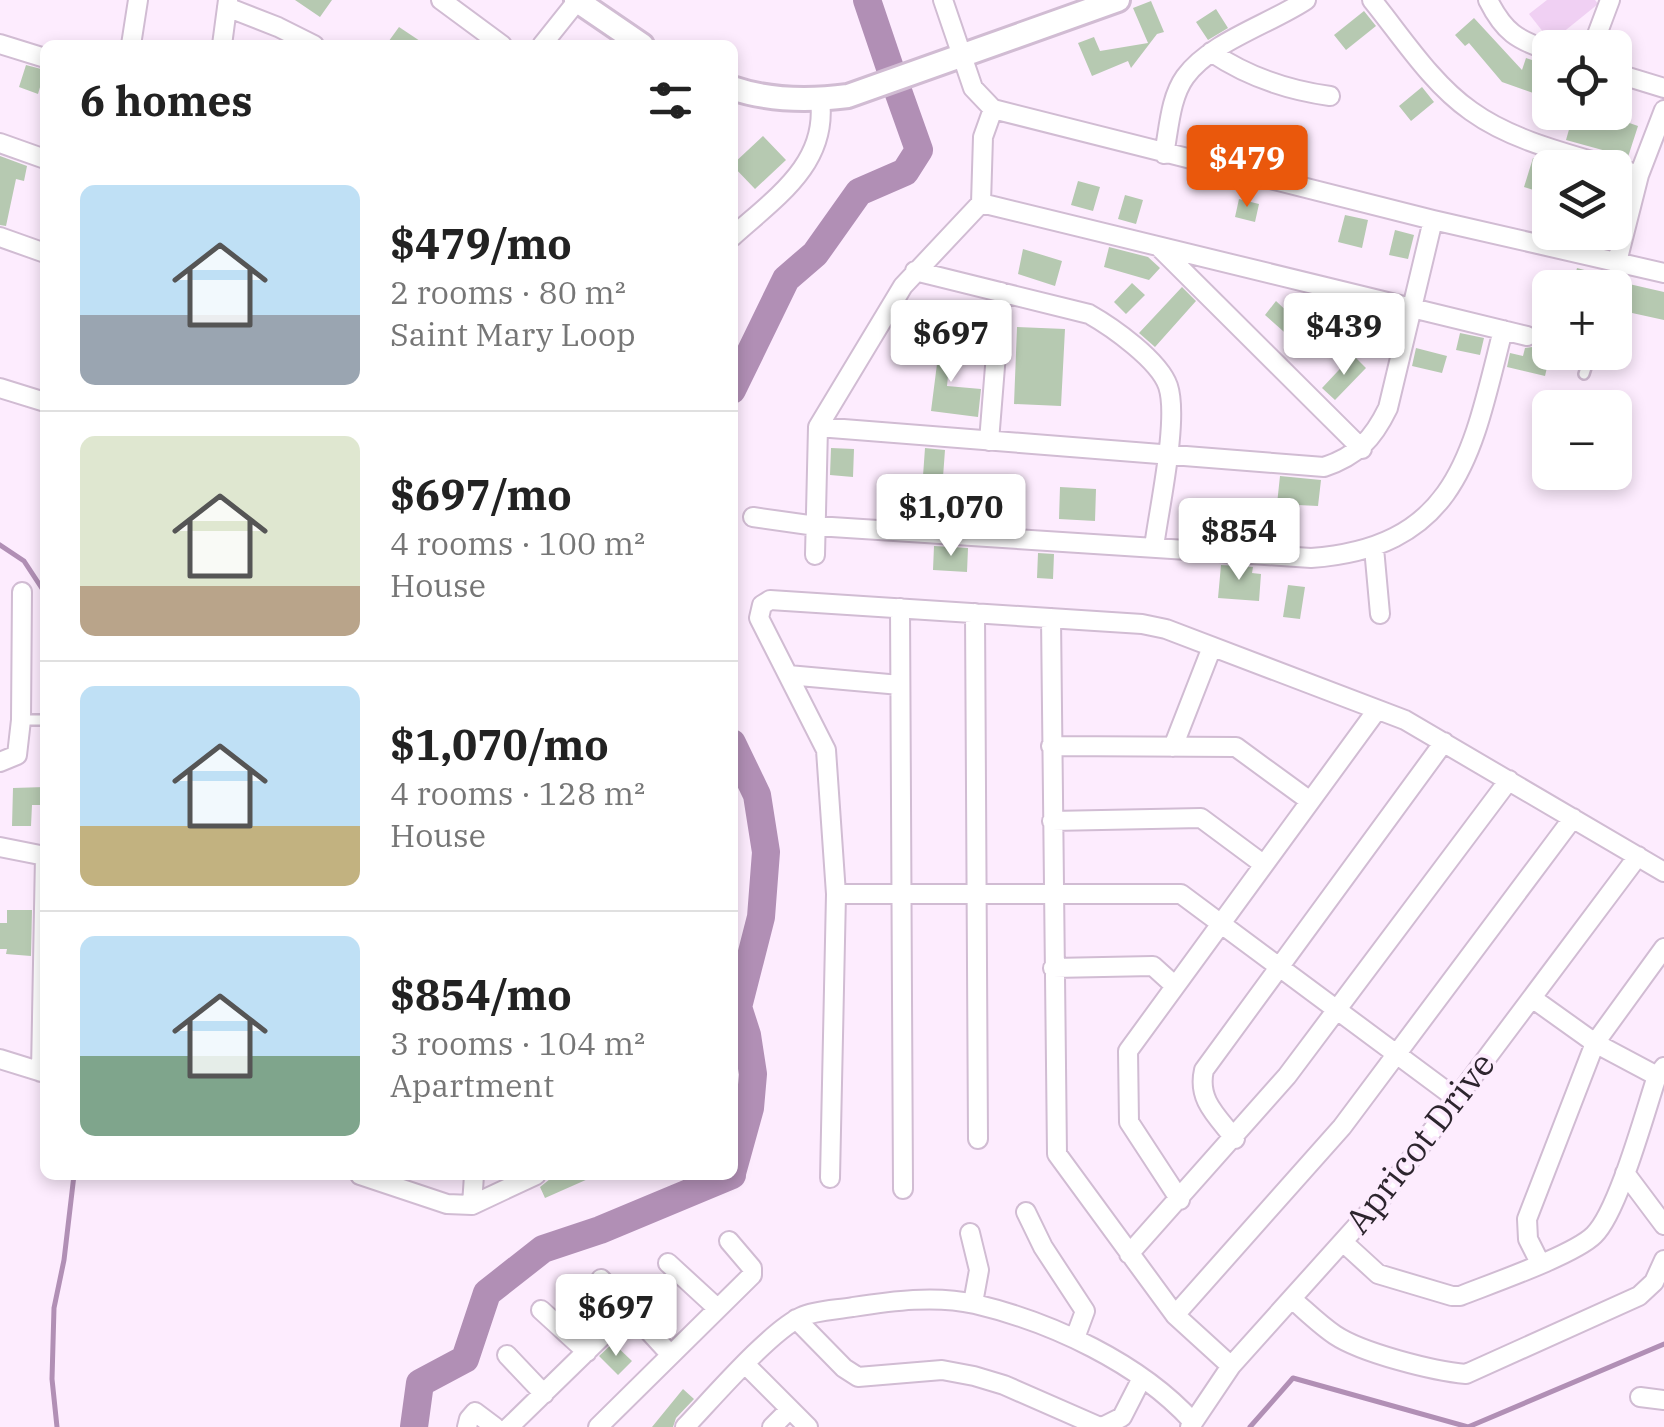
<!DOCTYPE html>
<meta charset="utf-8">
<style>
body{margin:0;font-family:"IBM Plex Serif",serif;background:#f2f2f2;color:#222;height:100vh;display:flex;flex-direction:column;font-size:38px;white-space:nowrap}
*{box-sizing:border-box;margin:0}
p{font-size:32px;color:#767676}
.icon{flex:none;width:55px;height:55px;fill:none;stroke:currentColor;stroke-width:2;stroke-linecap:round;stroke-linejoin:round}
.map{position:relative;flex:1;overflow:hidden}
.details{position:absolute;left:40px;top:40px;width:698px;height:1140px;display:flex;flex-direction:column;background:#fff;border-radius:15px;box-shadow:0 5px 15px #0003}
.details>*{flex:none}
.tools{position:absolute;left:1532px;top:30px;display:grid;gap:20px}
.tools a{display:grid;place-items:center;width:100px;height:100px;border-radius:15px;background:#fff;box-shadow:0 5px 15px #0003;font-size:50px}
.price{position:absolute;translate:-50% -85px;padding:0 22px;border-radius:10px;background:#fff;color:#222;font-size:32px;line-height:65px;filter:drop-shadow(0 2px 5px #0008)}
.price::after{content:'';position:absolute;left:50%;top:60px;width:30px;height:22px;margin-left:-15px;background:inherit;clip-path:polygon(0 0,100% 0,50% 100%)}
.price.current{background:#ea580c;color:#fff}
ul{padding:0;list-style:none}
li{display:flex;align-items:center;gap:30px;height:250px;padding:0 40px}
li+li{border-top:2px solid #e0e0e0}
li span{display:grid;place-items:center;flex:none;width:280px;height:200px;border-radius:15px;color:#555}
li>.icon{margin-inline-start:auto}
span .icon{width:120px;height:120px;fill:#fffc;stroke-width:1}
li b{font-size:42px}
h2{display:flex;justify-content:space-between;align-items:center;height:120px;padding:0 40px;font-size:42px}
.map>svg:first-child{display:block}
</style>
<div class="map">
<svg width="1664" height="1427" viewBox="0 0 1664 1427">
<rect width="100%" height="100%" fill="#fdecfe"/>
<!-- garden -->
<path fill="#f0d0f3" d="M1547 0H1595L1598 4 1551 42 1529 14Z"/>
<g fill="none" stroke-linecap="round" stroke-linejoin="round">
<!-- stream -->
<path stroke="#b18fb5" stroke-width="5" d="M0 545 24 561 45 593
M57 1427 52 1379 54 1308 64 1260 74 1175
M1250 1427 1293 1378 1468 1427 1664 1344"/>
<!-- river -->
<path stroke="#b18fb5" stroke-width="28" d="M867 0 890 68
M732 390 786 279 815 254 859 192 905 172 919 150 898 91
M732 743 757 795 766 852 761 917 738 1007 747 1035 753 1074 750 1108 732 1173
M414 1427 420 1383 465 1359 487 1293 543 1249 600 1230 732 1175"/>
</g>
<!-- building -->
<path fill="#b6c9b1" d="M295 0H332L320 17Z
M1151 1 1164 32 1157 34 1131 68 1128 61 1092 76 1078 43 1094 37 1100 51 1148 43 1133 8Z
M1216 9 1228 28 1208 40 1196 22Z
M1364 11 1376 26 1346 50 1334 35Z
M1474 18 1522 70 1526 58 1550 66V99L1502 82 1469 43 1465 46 1455 35Z
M399 27 426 45H386Z
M26 65 45 70 38 94 19 87Z
M1422 87 1434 102 1411 121 1399 106Z
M1574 112H1598L1638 126 1628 157 1566 140Z
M763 136 786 160 755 189 732 165Z
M0 156 27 166 24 181 16 179 6 226 0 225Z
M1533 158 1552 164 1543 193 1524 187Z
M1078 181 1100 187 1093 211 1071 205Z
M1125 195 1143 200 1136 224 1118 219Z
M1239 199 1259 204 1255 222 1235 217Z
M1345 215 1368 220 1362 248 1338 242Z
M1395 230 1414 235 1408 259 1389 255Z
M1109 247 1148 257 1160 268 1149 280 1104 267Z
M1023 249 1062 261 1055 286 1018 274Z
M1577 268 1603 275 1600 288H1572Z
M1132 283 1145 295 1126 314 1114 302Z
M1629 284 1664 292V320L1623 311Z
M1182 287 1196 301 1155 347 1139 333Z
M1276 301 1309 332 1311 330 1322 339 1309 354 1265 315Z
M1017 327 1065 329 1061 406 1014 404Z
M1460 333 1484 338 1480 355 1456 350Z
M934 335 952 337 947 386 981 389 978 417 931 411 937 364H932Z
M1532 347 1550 352H1580L1574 369 1549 359 1545 376 1507 367 1510 353 1523 356 1525 348Z
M1416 348 1447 356 1442 373 1412 366Z
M1353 355 1366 368 1335 400 1322 388Z
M831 448 854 449 853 477 830 475Z
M925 448 945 450 943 477 923 476Z
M1280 476 1321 480 1318 506 1277 504Z
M1060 487 1096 489 1095 521 1059 519Z
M934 546 968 548 967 572 933 570Z
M1038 553 1054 554 1053 579 1037 578Z
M1221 565 1253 567 1252 573 1261 574 1259 601 1218 598Z
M1288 585 1305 587 1300 619 1283 617Z
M45 787V805H32L31 826H12L13 788Z
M7 910H32L31 956 6 954 7 949H0V923H7Z
M555 1175H597L545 1198 540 1187Z
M613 1343 632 1361 618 1375 599 1356Z
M683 1389 694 1399 676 1418 673 1427H652Z"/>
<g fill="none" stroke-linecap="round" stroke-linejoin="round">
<!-- service casing -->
<g stroke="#d1bcd3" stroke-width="14">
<path id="service" d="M1611 288 1617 262
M1584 374 1591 352
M21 720H45"/>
</g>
<!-- minor casing -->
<g stroke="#d1bcd3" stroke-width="22">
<path id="minor" d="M441 0 502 45
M943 0 973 88 993 109 1433 220 1664 273
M1372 0C1402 37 1432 84 1471 111 1518 145 1584 157 1639 175
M1488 0C1504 32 1517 40 1550 51
M227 7 278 27 314 45
M0 44 45 58
M131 45 138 0
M222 45 228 0
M542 45 578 0
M1592 48 1610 0
M1211 52C1248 77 1286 90 1330 96
M1615 73 1664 88
M0 143 45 159
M1164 154C1169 129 1170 98 1185 77 1210 42 1270 24 1306 0
M981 203 1527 336
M0 237 45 253
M732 237C775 198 828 164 820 100
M1160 248 1362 449
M1617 262 1639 175 1664 110
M915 271 1089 314C1112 327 1159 360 1168 386 1179 419 1159 508 1154 547
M0 388 45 402
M818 427 1324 467C1357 456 1373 439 1388 408L1433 220
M989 441 1001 292
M753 517 816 526 1311 558C1459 547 1472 452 1503 330
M1374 548 1380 614
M815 555 818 427 903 286 981 203 983 137 993 109
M900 608 903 1189
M975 613 978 1139
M1051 618 1057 1154 1175 1315 1231 1366
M788 675 900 685
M1051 746 1236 747 1310 801
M1173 747 1212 647
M0 762 17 755 21 720 22 592
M1052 821 1201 818 1263 864
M0 847 45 856
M836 894H1181L1457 1099
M1053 968 1153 966 1174 985
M1532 998 1595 1043 1657 1076
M0 1059 45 1073
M41 1072 45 856
M1235 1139C1217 1116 1197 1100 1204 1070L1444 742
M1625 1173 1664 1225
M360 1175 447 1204 472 1205 536 1175
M830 1178 836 894 826 750 759 618 762 605 770 600 1142 624 1166 629 1405 720 1664 872
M1180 1200 1129 1122 1128 1051 1377 710
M472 1205 474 1175
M1026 1212 1043 1247 1085 1311 1075 1338
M970 1233 979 1270 973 1303
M1343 1242 1378 1274 1452 1296H1460C1490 1284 1574 1255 1594 1235 1618 1212 1645 1112 1657 1076L1664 1067
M1129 1254 1287 1076 1509 780
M668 1263 717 1308
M1540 1263 1528 1239 1527 1219 1595 1043 1664 948
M601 1279 669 1353
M1292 1299C1306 1311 1320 1325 1335 1335 1362 1353 1433 1371 1466 1374L1639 1296 1654 1282 1664 1260
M541 1310 587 1352
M1175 1315 1342 1127 1573 818
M796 1319 844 1368 858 1377 942 1370 974 1376 1004 1385 1100 1427
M507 1355 544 1394
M745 1364 808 1427
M1640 1397 1664 1400
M467 1427 469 1419 475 1412 495 1427
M509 1427 628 1311
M598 1427 752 1275V1268L729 1241
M685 1427C711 1400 770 1331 801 1317 816 1310 837 1310 853 1307 892 1301 935 1295 975 1304 1051 1322 1140 1363 1193 1422
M772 1427 790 1409
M1102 1427 1122 1417 1142 1378
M1190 1427 1231 1366 1381 1199 1638 856"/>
</g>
<!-- tertiary casing -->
<g stroke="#d1bcd3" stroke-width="28">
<path id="tertiary" d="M576 0 642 45
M732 88C770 101 809 101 848 96L1118 0"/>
</g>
<!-- service -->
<use href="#service" stroke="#fff" stroke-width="9"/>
<!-- minor -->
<use href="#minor" stroke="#fff" stroke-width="18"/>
<!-- tertiary -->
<use href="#tertiary" stroke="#fff" stroke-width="22"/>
</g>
<g text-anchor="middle" stroke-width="8" stroke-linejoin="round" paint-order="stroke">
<!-- street labels -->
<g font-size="35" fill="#2d252e" stroke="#fdecfe">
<text transform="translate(1420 1143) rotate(-52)" y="12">Apricot Drive</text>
</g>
</g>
</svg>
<div class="tools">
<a><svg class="icon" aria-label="locate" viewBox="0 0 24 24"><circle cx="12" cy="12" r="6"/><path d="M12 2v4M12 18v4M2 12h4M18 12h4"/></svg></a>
<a><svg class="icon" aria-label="layers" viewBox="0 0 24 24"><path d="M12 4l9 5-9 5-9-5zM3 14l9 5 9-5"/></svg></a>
<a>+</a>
<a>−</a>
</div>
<b class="price current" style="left:1247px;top:210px">$479</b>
<b class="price" style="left:1344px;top:378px">$439</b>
<b class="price" style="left:951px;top:385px">$697</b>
<b class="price" style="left:951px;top:559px">$1,070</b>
<b class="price" style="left:1239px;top:583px">$854</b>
<b class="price" style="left:616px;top:1359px">$697</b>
<section class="details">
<h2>6 homes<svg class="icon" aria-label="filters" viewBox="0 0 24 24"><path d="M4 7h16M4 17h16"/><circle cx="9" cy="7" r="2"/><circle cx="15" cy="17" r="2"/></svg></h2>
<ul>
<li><span style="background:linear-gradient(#bfe0f5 65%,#9aa5b1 0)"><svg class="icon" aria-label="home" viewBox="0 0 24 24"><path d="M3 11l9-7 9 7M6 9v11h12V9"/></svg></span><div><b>$479/mo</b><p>2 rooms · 80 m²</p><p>Saint Mary Loop</p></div></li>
<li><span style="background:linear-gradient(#dfe7d0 75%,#b9a48a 0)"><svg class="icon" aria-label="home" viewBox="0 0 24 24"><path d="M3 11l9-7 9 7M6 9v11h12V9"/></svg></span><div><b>$697/mo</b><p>4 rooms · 100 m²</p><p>House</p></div></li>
<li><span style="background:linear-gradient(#bfe0f5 70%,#c2b280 0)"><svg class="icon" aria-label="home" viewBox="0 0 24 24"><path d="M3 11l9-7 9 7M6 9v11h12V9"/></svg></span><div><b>$1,070/mo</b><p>4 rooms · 128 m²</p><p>House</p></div></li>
<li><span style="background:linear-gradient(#bfe0f5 60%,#7fa58c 0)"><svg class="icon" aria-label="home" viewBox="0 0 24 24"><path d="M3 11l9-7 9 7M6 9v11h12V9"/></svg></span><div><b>$854/mo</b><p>3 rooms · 104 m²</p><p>Apartment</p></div></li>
</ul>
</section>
</div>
